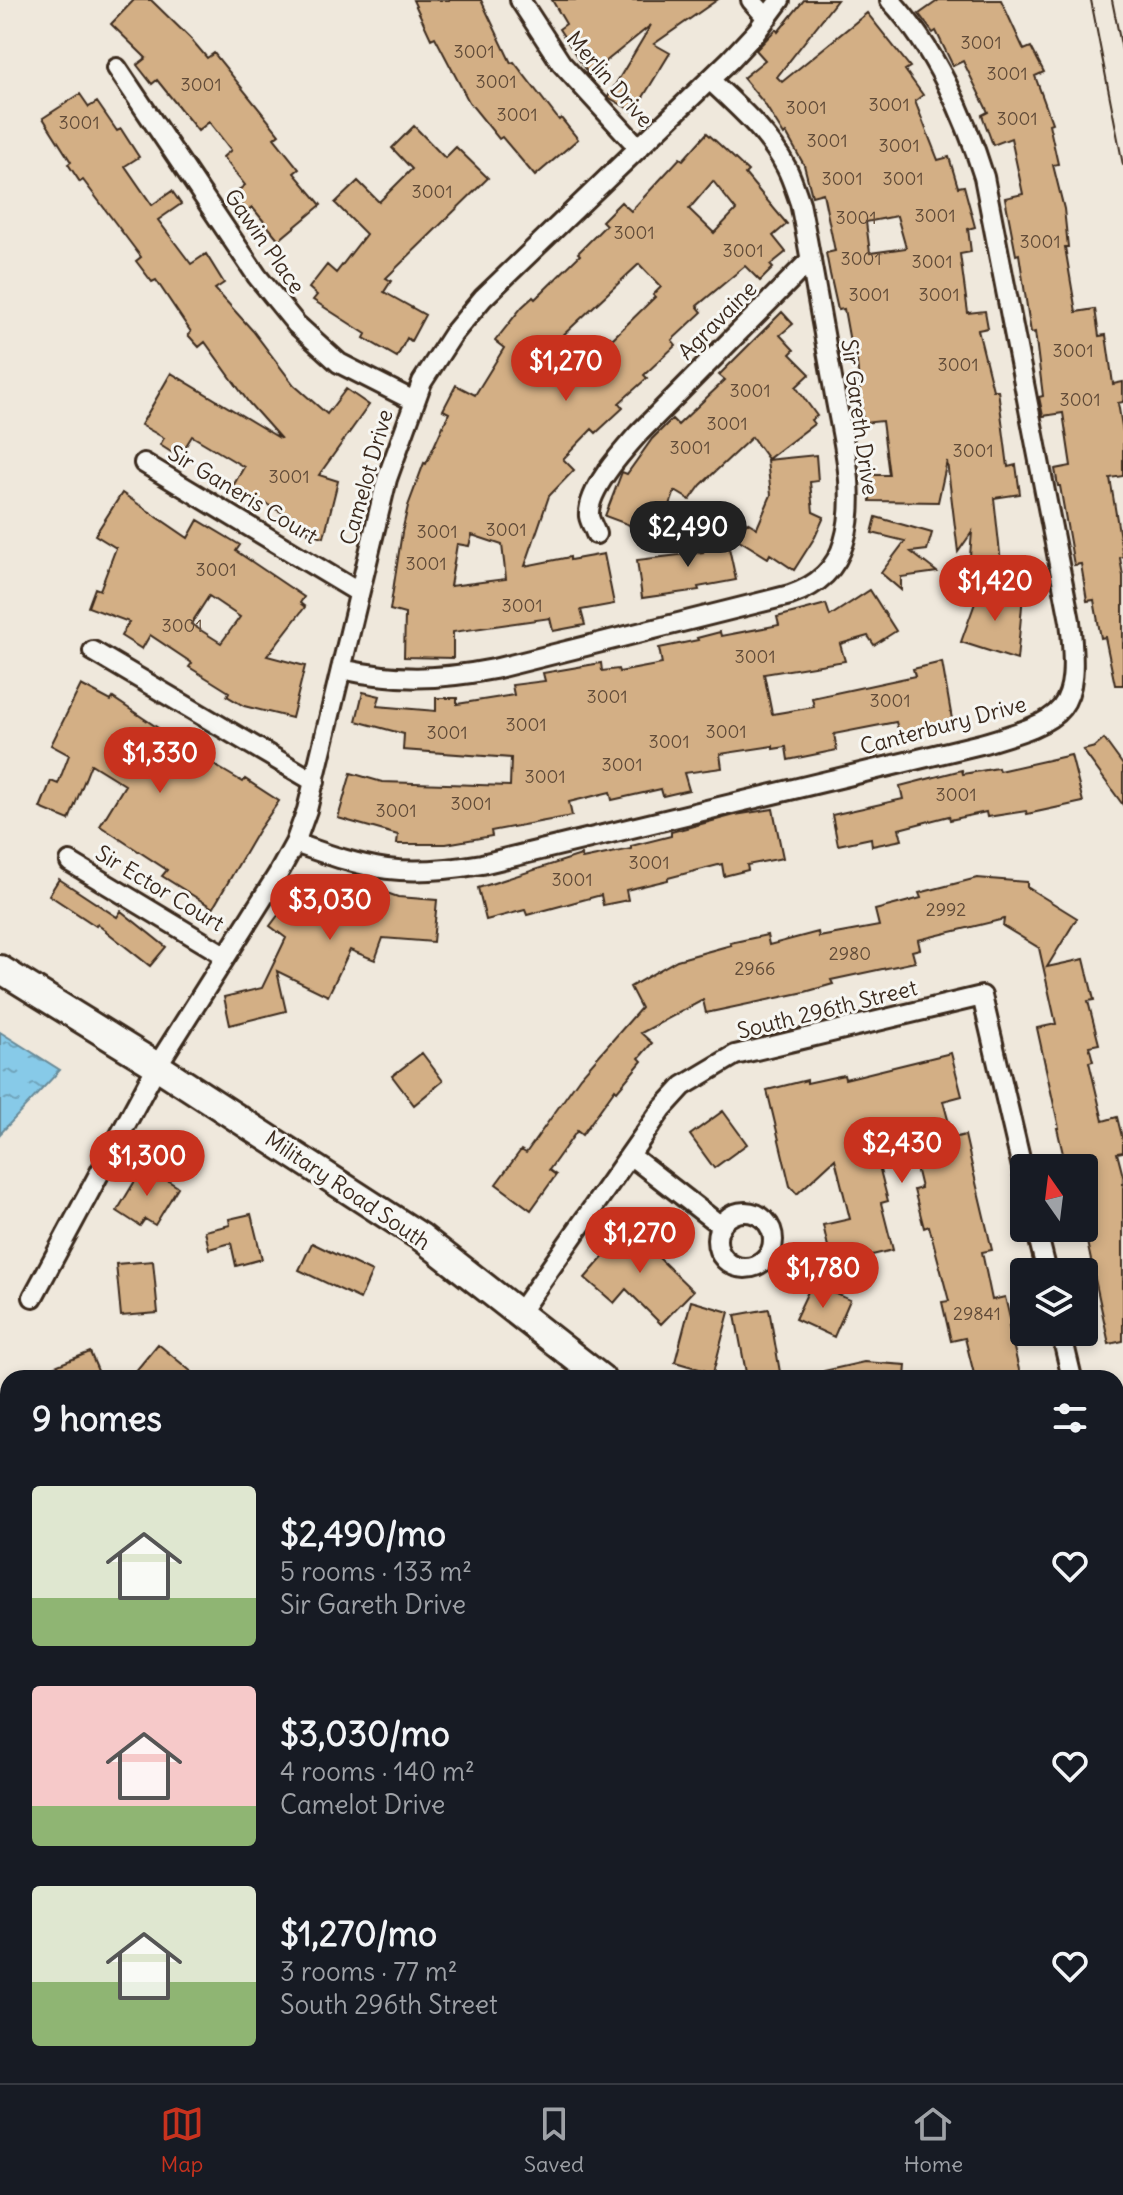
<!DOCTYPE html>
<meta charset="utf-8">
<style>
body{margin:0;font-family:Delius,sans-serif;background:#242831;color:#f1f3f6;height:100vh;display:flex;flex-direction:column;font-size:30px;white-space:nowrap}
*{box-sizing:border-box;margin:0}
p{font-size:26px;color:#9ea1a6}
.icon{flex:none;width:44px;height:44px;fill:none;stroke:currentColor;stroke-width:2;stroke-linecap:round;stroke-linejoin:round}
.map{position:relative;flex:1;overflow:hidden}
.sheet{position:absolute;left:0px;top:1370px;width:1124px;height:714px;display:flex;flex-direction:column;background:#171b24;border-radius:24px 24px 0 0;box-shadow:0 4px 12px #0003}
.sheet>*{flex:none}
.needle{width:52px;rotate:346deg}
.tools{position:absolute;left:1010px;top:1154px;display:grid;gap:16px}
.tools a{display:grid;place-items:center;width:88px;height:88px;border-radius:8px;background:#171b24;box-shadow:0 4px 12px #0003;font-size:40px}
.price{position:absolute;translate:-50% -68px;padding:0 18px;border-radius:28px;background:#c8321e;color:#fff;font-size:26px;line-height:52px;filter:drop-shadow(0 2px 4px #0008)}
.price::after{content:'';position:absolute;left:50%;top:48px;width:24px;height:18px;margin-left:-12px;background:inherit;clip-path:polygon(0 0,100% 0,50% 100%)}
.price.on{background:#222;color:#fff}
ul{padding:0;list-style:none}
li{display:flex;align-items:center;gap:24px;height:200px;padding:0 32px}
li span{display:grid;place-items:center;flex:none;width:224px;height:160px;border-radius:8px;color:#555}
li>.icon{margin-inline-start:auto}
span .icon{width:96px;height:96px;fill:#fffc;stroke-width:1}
li b{font-size:34px}
h2{display:flex;justify-content:space-between;align-items:center;height:96px;padding:0 32px;font-size:34px}
.tabs{display:flex;justify-content:space-around;align-items:center;height:112px;border-top:2px solid #363941;background:#171b24;font-size:22px;color:#9ea1a6}
.tabs a{display:grid;justify-items:center;gap:4px}
.tabs .on{color:#c8321e}
.map>svg:first-child{display:block}
</style>
<div class="map">
<svg width="1123" height="2083" viewBox="0 0 1123 2083">
<defs>
<pattern id="forest-firs" width="22" height="20" patternUnits="userSpaceOnUse" patternTransform="scale(2)"><rect width="22" height="20" fill="#d1dd90"/><path d="M5 1l3.5 6h-7zM16 11l3.5 6h-7z" fill="#b4be7c"/></pattern>
<pattern id="water-ripples" width="26" height="14" patternUnits="userSpaceOnUse" patternTransform="scale(2)"><rect width="26" height="14" fill="#87cae8"/><path d="M2 4q2-2 4 0t4 0M15 11q2-2 4 0t4 0" fill="none" stroke="#70a4bb"/></pattern>
</defs>
<rect width="100%" height="100%" fill="#efe8dc"/>
<filter id="ink" filterUnits="userSpaceOnUse"><feTurbulence type="fractalNoise" baseFrequency=".0125" numOctaves="2"/><feDisplacementMap in="SourceGraphic" scale="16" xChannelSelector="R" yChannelSelector="G"/><feConvolveMatrix kernelMatrix="1 2 1 2 8 2 1 2 1" color-interpolation-filters="sRGB"/></filter>
<g filter="url(#ink)">
<!-- forest -->
<path fill="url(#forest-firs)" stroke="#868457" stroke-width="2" d="M1116 1654 1123 1655V1845L1116 1846Z"/>
<!-- water -->
<path fill="url(#water-ripples)" stroke="#698a97" stroke-width="2" d="M0 1032 60 1070 0 1134Z"/>
<!-- building -->
<path fill="#d3af85" stroke="#3b2a1e" stroke-width="2" fill-rule="evenodd" d="M134 0H151L191 39 207 58 214 53 279 134 274 138 299 169 294 173 321 205 279 240 252 207 247 211 234 194 245 185 223 157 231 150 209 122 198 131 157 80 152 84 137 65 146 58 111 24Z
M413 0H481L511 63 514 62 559 120 561 118 578 139 535 176 502 137 499 139 469 102 435 37 431 39Z
M552 0H717L654 44 670 53 634 112 608 97 651 25 589 75 559 29 566 24Z
M804 0H837L777 77 782 82 867 13 910 67 905 70 923 95 915 101 938 160 949 157 958 187 964 186 975 227 968 229 971 252 960 254 968 313 985 311 988 328 978 330 993 390H998L1008 467 1016 465 1020 494 994 498 1001 563 969 568 972 532 958 552 947 461 938 502 870 501 871 475H889L882 421 863 423 856 352 852 353 844 309 838 310 830 274 826 253 835 251 823 193 812 196 804 165 786 133 784 135 764 103 743 78 765 60 756 50 776 29 778 32ZM897 216 906 248 870 253 866 222Z
M939 0H1001L1024 50 1031 47 1044 72 1035 76 1052 123 1049 124 1058 164 1053 165 1064 209 1068 247H1065L1076 312 1095 309 1099 336 1106 335 1113 384 1123 382V402L1118 403 1123 432V476L1110 478 1123 556 1120 558 1123 576V685H1115L1105 637 1101 638 1094 600 1087 601 1081 564 1074 565 1060 486H1058L1055 469 1071 466 1063 413 1043 416 1039 397 1043 396 1035 332 1031 333 1019 254 1016 255 1005 198 1023 194 1011 138 993 145 982 115 988 112 963 61 953 66 936 31 933 33 919 14Z
M80 94 89 107 97 102 117 131 121 129 139 157 125 166 152 205 172 191 181 204 158 220 191 264 206 254 224 283 215 289 253 331 294 385 327 414 346 389 369 405 319 475 338 481 324 537 308 533 309 527 248 494 245 500 230 491 244 467 192 436 179 457 160 445 164 438 141 425 171 373 281 439 249 403 205 342 199 347 188 335 191 332 156 280 152 282 136 261 141 257 83 180 80 182 68 164 71 162 43 118Z
M414 126 445 158 456 147 488 178 386 278 391 281 384 292 425 315 411 341 407 338 397 357 364 338 366 334 313 300 317 295 309 288 327 265 336 273 366 234 335 203 358 181 379 202 412 169 392 148Z
M707 133 748 171 745 174 787 224 773 236 786 252 770 265 773 268 760 281 745 266 697 306 702 312 672 340 676 345 644 375 647 378 619 403 623 408 596 433 592 429 563 459 574 470 549 496 525 566 570 557V560L604 554 614 604 581 610 585 625 553 631 550 618 453 632V658L404 657 405 614 390 610 402 532 408 506 424 463 426 464 449 413 443 410 456 385 475 395 504 348 495 341 522 307 533 297 535 299 580 255 578 253 606 225 602 221 621 202 631 211 680 158 683 160ZM713 181 736 210 714 233 689 209ZM639 264 661 287 653 295 655 297 612 339 610 337 569 374 543 354ZM472 535 502 545 506 579 450 586 457 544 469 546Z
M782 312 793 324 780 335 794 350 790 354 810 374 796 387 817 416 811 420 814 424 768 459 752 437 701 485 690 500 675 491 659 536 605 516 622 472 627 474 652 439 672 419 678 425 725 380 719 375Z
M816 455 818 481 810 482 813 512 824 517 815 537 794 570 770 554 768 558 736 538 747 522 757 528 771 495 767 460Z
M122 493 188 538 198 520 240 545 236 551 304 597 300 603 305 607 267 656 305 666 292 718 244 706 227 696 229 692 189 667 192 663 150 635 142 649 121 636 129 622 88 607 95 588 100 590 116 548 95 535ZM209 596 240 617 221 643 191 624Z
M876 517 932 533 927 550 911 552 937 572 901 577V590L881 573 905 541 872 533Z
M726 534 736 580 698 587 699 590 642 598 637 560 704 552 678 543Z
M870 590 896 631 874 645 868 636 840 644 845 661 764 674 772 714 814 707 812 698 915 676 913 669 942 662 953 725 899 733 896 722 834 734 837 750 788 760 786 747 773 749V746L720 754 722 768 684 773 689 790 663 796 661 789 612 800 610 792 569 802 572 816 491 831 492 836 446 844H397L398 835 338 818 351 773 382 782 510 786 511 758 403 750 404 734 356 721 363 692 380 696 377 706 436 711V698H457V704L514 695 512 685 545 681 543 673 601 663 602 671 618 669 619 672 662 664 659 648 698 640 697 638 720 632 721 636 779 625 777 617 826 604 830 616Z
M973 590 1023 595 1017 660 961 642 975 603Z
M81 685 111 701 113 698 209 762 243 782 245 779 279 801 258 831 213 908 162 876 167 870 100 826 125 785 91 764 69 820 40 808 51 781 58 784 69 755 51 745Z
M1104 739 1123 765V805L1083 750 1095 747Z
M1071 755 1083 802 1027 814 1026 811 987 817 986 812 950 820 949 816 899 829 902 840 872 846 871 838 838 845 832 815 903 799 900 786 962 770 963 774 998 768 999 771Z
M773 809 783 858 747 865 748 870 724 876 722 864 668 878V880L626 890 628 900 603 905 601 895 527 915 525 910 486 920 478 888 581 855 582 859 631 849V846L671 836V832L735 815Z
M306 878 338 904 343 892 379 906 384 892 398 897 437 900 433 942 383 938 375 960 350 950 328 996 277 971 286 1011 230 1025 224 997 262 988 286 938 270 926Z
M977 878 1027 882V887L1077 918 1047 967 1084 959 1094 1000 1088 1001 1099 1044 1089 1046 1093 1061 1089 1062 1103 1121 1117 1117 1123 1141V1152L1117 1153 1123 1176V1341L1109 1344 1084 1228V1168H1082L1078 1154 1064 1158 1057 1128H1059L1037 1028 1056 1024 1039 948 1003 926 1004 919 918 940 920 949 912 951 915 962 831 980 833 984 805 992 706 1013 703 1000 641 1033 652 1043 639 1058 642 1061 617 1091 615 1089 582 1135 577 1131 549 1170 556 1175 531 1210 496 1184 521 1150 526 1153 580 1077 641 1008 630 987 677 960 731 945 730 943 767 935 769 945 818 932 819 937 879 926 875 910 921 898 919 893Z
M59 879 117 917 121 911 166 947 150 966 97 924 96 926 49 895Z
M422 1053 443 1081 414 1105 392 1076Z
M951 1053 962 1096 943 1101 953 1138 965 1135 972 1166 992 1250 982 1252 992 1300 1005 1297 1012 1327H1009L1020 1374 1005 1378H975L965 1338 951 1341 942 1302 949 1301 929 1226 924 1228 914 1190 921 1188 905 1121 866 1131 873 1164 878 1162 888 1201 881 1203 893 1250 847 1261 844 1248 829 1251 823 1225 850 1219 835 1159 797 1194 790 1186 767 1090 807 1080V1083L844 1075 845 1079Z
M723 1111 747 1144 714 1168 690 1135Z
M144 1166 178 1187 155 1225 145 1219 140 1226 117 1211Z
M251 1214 262 1259 236 1266 231 1243 209 1249 205 1231 230 1225 229 1219Z
M642 1227 664 1247 656 1255 693 1291 661 1324 626 1289 614 1303 585 1278 626 1231 632 1237Z
M312 1243 372 1272 360 1299 299 1270Z
M153 1261 158 1313 121 1316 116 1264Z
M812 1283 850 1300 834 1337 795 1319Z
M691 1301 729 1312 713 1373 675 1362Z
M769 1309 781 1378H747L735 1315Z
M158 1344 199 1378H130Z
M90 1352 101 1378H28V1377Z
M864 1362 906 1365 905 1378H825L824 1371Z"/>
<g fill="none" stroke-linecap="round" stroke-linejoin="round">
<!-- minor casing -->
<g stroke="#3b2a1e" stroke-width="24">
<path id="minor" d="M520 0 561 63 639 148
M751 0 767 18
M117 68 257 276 296 324 339 363 414 401
M144 463 358 592
M596 534C594 528 590 522 589 516 587 490 623 451 639 433L811 259
M93 651 315 782
M341 669C396 681 438 680 494 669L790 595C817 586 836 570 844 542 859 492 841 434 833 384 822 324 812 263 800 203 796 192 792 178 786 167 769 133 737 106 710 80
M295 843C370 870 402 878 482 864L981 744C1067 719 1080 713 1070 621L984 177C965 116 934 47 890 0
M70 862 226 956
M631 1156 721 1226
M717 1240a28 28 0 1 1 56 0a28 28 0 1 1-56 0Z
M1036 1228 1047 1272
M33 1297 157 1066 278 874 295 843 307 810 387 479 422 382 453 334 483 298 730 60 757 31 780 0
M519 1313 662 1109 683 1086 735 1055 982 996 1024 1176
M1061 1332 1072 1378
M1116 1502 1123 1501
M0 1762 8 1760"/>
</g>
<!-- secondary casing -->
<g stroke="#3b2a1e" stroke-width="32">
<path id="secondary" d="M0 969 157 1066 421 1237 601 1378
M1112 2076 1116 2083"/>
</g>
<!-- minor -->
<use href="#minor" stroke="#f6f6f2" stroke-width="18"/>
<!-- secondary -->
<use href="#secondary" stroke="#f6f6f2" stroke-width="26"/>
<!-- tram -->
<path stroke="#3b2a1e" stroke-width="2" d="M1091 0 1123 165
M1112 0 1123 55"/>
</g>
</g>
<g text-anchor="middle" stroke-width="6" stroke-linejoin="round" paint-order="stroke">
<!-- number labels -->
<g font-size="18" fill="#614b38">
<text x="981" y="49">3001</text>
<text x="474" y="58">3001</text>
<text x="1007" y="80">3001</text>
<text x="496" y="88">3001</text>
<text x="201" y="91">3001</text>
<text x="889" y="111">3001</text>
<text x="806" y="114">3001</text>
<text x="517" y="121">3001</text>
<text x="1017" y="125">3001</text>
<text x="79" y="129">3001</text>
<text x="827" y="147">3001</text>
<text x="899" y="152">3001</text>
<text x="842" y="185">3001</text>
<text x="903" y="185">3001</text>
<text x="432" y="198">3001</text>
<text x="935" y="222">3001</text>
<text x="856" y="224">3001</text>
<text x="634" y="239">3001</text>
<text x="1040" y="248">3001</text>
<text x="743" y="257">3001</text>
<text x="861" y="265">3001</text>
<text x="932" y="268">3001</text>
<text x="869" y="301">3001</text>
<text x="939" y="301">3001</text>
<text x="1073" y="357">3001</text>
<text x="958" y="371">3001</text>
<text x="750" y="397">3001</text>
<text x="1080" y="406">3001</text>
<text x="727" y="430">3001</text>
<text x="690" y="454">3001</text>
<text x="973" y="457">3001</text>
<text x="289" y="483">3001</text>
<text x="506" y="536">3001</text>
<text x="437" y="538">3001</text>
<text x="426" y="570">3001</text>
<text x="216" y="576">3001</text>
<text x="522" y="612">3001</text>
<text x="182" y="632">3001</text>
<text x="755" y="663">3001</text>
<text x="607" y="703">3001</text>
<text x="890" y="707">3001</text>
<text x="526" y="731">3001</text>
<text x="726" y="738">3001</text>
<text x="447" y="739">3001</text>
<text x="669" y="748">3001</text>
<text x="622" y="771">3001</text>
<text x="545" y="783">3001</text>
<text x="956" y="801">3001</text>
<text x="471" y="810">3001</text>
<text x="396" y="817">3001</text>
<text x="649" y="869">3001</text>
<text x="572" y="886">3001</text>
<text x="946" y="916">2992</text>
<text x="850" y="960">2980</text>
<text x="755" y="975">2966</text>
<text x="977" y="1320">29841</text>
</g>
<!-- street labels -->
<g font-size="22" fill="#3b2a1e" stroke="#f6f6f2">
<text transform="translate(610 79) rotate(49)" y="8">Merlin Drive</text>
<text transform="translate(265 241) rotate(55)" y="8">Gawin Place</text>
<text transform="translate(717 320) rotate(-45)" y="8">Agravaine</text>
<text transform="translate(860 417) rotate(82)" y="8">Sir Gareth Drive</text>
<text transform="translate(366 477) rotate(-74)" y="8">Camelot Drive</text>
<text transform="translate(243 494) rotate(31)" y="8">Sir Ganeris Court</text>
<text transform="translate(943 725) rotate(-15)" y="8">Canterbury Drive</text>
<text transform="translate(160 888) rotate(31)" y="8">Sir Ector Court</text>
<text transform="translate(827 1009) rotate(-14)" y="8">South 296th Street</text>
<text transform="translate(348 1190) rotate(34)" y="8">Military Road South</text>
</g>
</g>
</svg>
<div class="tools">
<a><svg class="needle" viewBox="-14 -14 28 28"><path d="M0-13l5 13h-10z" fill="#e53935"/><path d="M0 13l5-13h-10z" fill="#9ea1a6"/></svg></a>
<a><svg class="icon" aria-label="layers" viewBox="0 0 24 24"><path d="M12 4l9 5-9 5-9-5zM3 14l9 5 9-5"/></svg></a>
</div>
<b class="price" style="left:566px;top:403px">$1,270</b>
<b class="price on" style="left:688px;top:569px">$2,490</b>
<b class="price" style="left:995px;top:623px">$1,420</b>
<b class="price" style="left:160px;top:795px">$1,330</b>
<b class="price" style="left:330px;top:942px">$3,030</b>
<b class="price" style="left:902px;top:1185px">$2,430</b>
<b class="price" style="left:147px;top:1198px">$1,300</b>
<b class="price" style="left:640px;top:1275px">$1,270</b>
<b class="price" style="left:823px;top:1310px">$1,780</b>
<section class="sheet">
<h2>9 homes<svg class="icon" aria-label="filters" viewBox="0 0 24 24"><path d="M4 7h16M4 17h16"/><circle cx="9" cy="7" r="2"/><circle cx="15" cy="17" r="2"/></svg></h2>
<ul>
<li><span style="background:linear-gradient(#dfe7d0 70%,#8fb573 0)"><svg class="icon" aria-label="home" viewBox="0 0 24 24"><path d="M3 11l9-7 9 7M6 9v11h12V9"/></svg></span><div><b>$2,490/mo</b><p>5 rooms · 133 m²</p><p>Sir Gareth Drive</p></div><svg class="icon" aria-label="heart" viewBox="0 0 24 24"><path d="M12 20l-8-8c-3-5 5-10 8-4 3-6 11-1 8 4z"/></svg></li>
<li><span style="background:linear-gradient(#f6c9c9 75%,#8fb573 0)"><svg class="icon" aria-label="home" viewBox="0 0 24 24"><path d="M3 11l9-7 9 7M6 9v11h12V9"/></svg></span><div><b>$3,030/mo</b><p>4 rooms · 140 m²</p><p>Camelot Drive</p></div><svg class="icon" aria-label="heart" viewBox="0 0 24 24"><path d="M12 20l-8-8c-3-5 5-10 8-4 3-6 11-1 8 4z"/></svg></li>
<li><span style="background:linear-gradient(#dfe7d0 60%,#8fb573 0)"><svg class="icon" aria-label="home" viewBox="0 0 24 24"><path d="M3 11l9-7 9 7M6 9v11h12V9"/></svg></span><div><b>$1,270/mo</b><p>3 rooms · 77 m²</p><p>South 296th Street</p></div><svg class="icon" aria-label="heart" viewBox="0 0 24 24"><path d="M12 20l-8-8c-3-5 5-10 8-4 3-6 11-1 8 4z"/></svg></li>
</ul>
</section>
</div>
<nav class="tabs">
<a class="on"><svg class="icon" aria-label="map" viewBox="0 0 24 24"><path d="M3 6l6-2 6 2 6-2v14l-6 2-6-2-6 2zM9 4v14M15 6v14"/></svg>Map</a>
<a><svg class="icon" aria-label="saved" viewBox="0 0 24 24"><path d="M7 4h10v16l-5-4-5 4z"/></svg>Saved</a>
<a><svg class="icon" aria-label="home" viewBox="0 0 24 24"><path d="M3 11l9-7 9 7M6 9v11h12V9"/></svg>Home</a>
</nav>
